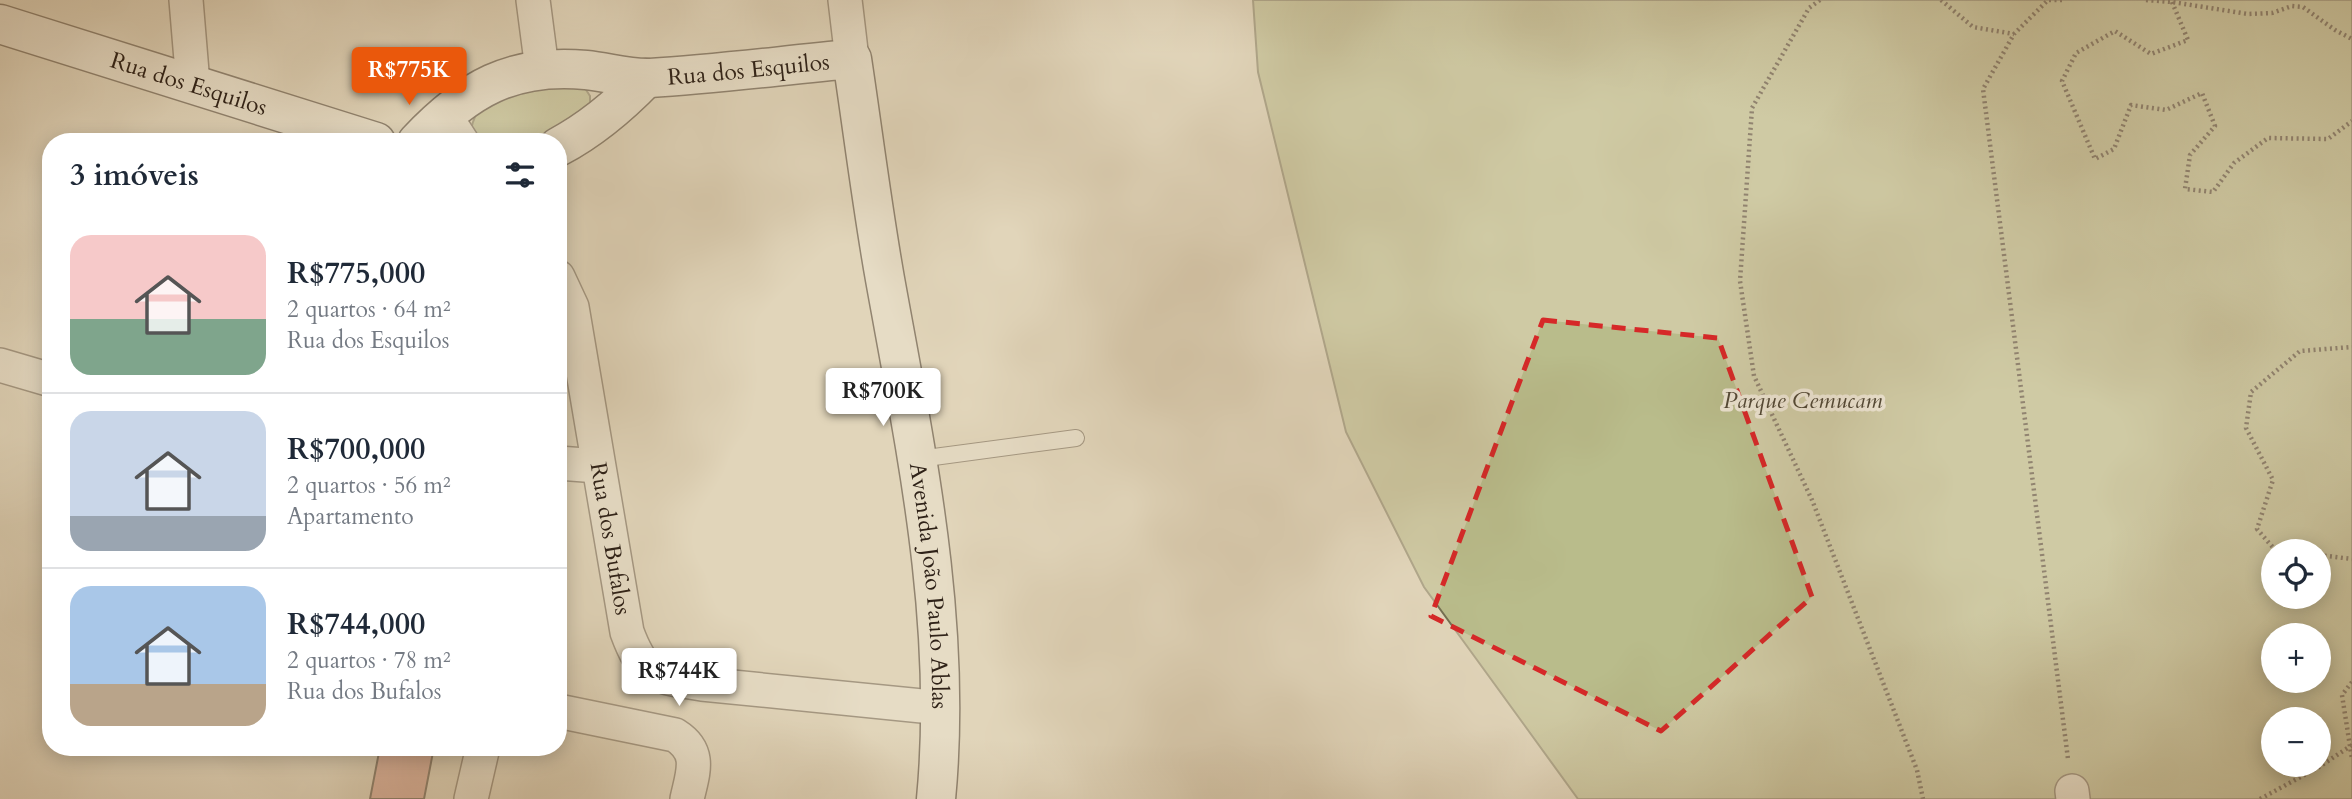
<!DOCTYPE html>
<html lang="pt">
<meta charset="utf-8">
<style>
body{margin:0;font-family:Cardo,serif;background:#f6f6f7;color:#1f2937;height:100vh;display:flex;flex-direction:column;font-size:26px;white-space:nowrap}
*{box-sizing:border-box;margin:0}
p{font-size:23px;color:#747a83}
.icon{flex:none;width:38px;height:38px;fill:none;stroke:currentColor;stroke-width:2;stroke-linecap:round;stroke-linejoin:round}
.map{position:relative;flex:1;overflow:hidden}
.side{position:absolute;left:42px;top:133px;width:525px;height:623px;display:flex;flex-direction:column;background:#fff;border-radius:28px;box-shadow:0 4px 18px #0003}
.side>*{flex:none}
.tools{position:absolute;left:2261px;top:539px;display:grid;gap:14px}
.tools a{display:grid;place-items:center;width:70px;height:70px;border-radius:50%;background:#fff;box-shadow:0 4px 18px #0003;font-size:35px}
.price{position:absolute;translate:-50% -60px;padding:0 16px;border-radius:7px;background:#fff;color:#222;font-size:23px;line-height:46px;filter:drop-shadow(0 2px 4px #0008)}
.price::after{content:'';position:absolute;left:50%;top:42px;width:21px;height:16px;margin-left:-10px;background:inherit;clip-path:polygon(0 0,100% 0,50% 100%)}
.price.current{background:#ea580c;color:#fff}
ul{padding:0;list-style:none}
li{display:flex;align-items:center;gap:21px;height:175px;padding:0 28px}
li+li{border-top:2px solid #e0e1e3}
li span{display:grid;place-items:center;flex:none;width:196px;height:140px;border-radius:21px;color:#555}
li>.icon{margin-inline-start:auto}
span .icon{width:84px;height:84px;fill:#fffc;stroke-width:1}
li b{font-size:30px}
h2{display:flex;justify-content:space-between;align-items:center;height:84px;padding:0 28px;font-size:30px}
.map>svg:first-child{display:block}
</style>
<div class="map">
<svg width="2352" height="799" viewBox="0 0 2352 799">
<rect width="100%" height="100%" fill="#e1d6ba"/>
<filter id="stains"><feTurbulence type="fractalNoise" baseFrequency=".00286" numOctaves="4"/><feColorMatrix values="0 0 0 0 .2 0 0 0 0 .09 0 0 0 0 .02 0 0 0 .5 -.17"/></filter>
<radialGradient id="worn" r=".72"><stop offset=".6" stop-color="#630" stop-opacity="0"/><stop offset="1" stop-color="#630" stop-opacity=".3"/></radialGradient>
<!-- green -->
<path fill="#b9bc8b" stroke="#746f52" stroke-width="2" fill-rule="evenodd" d="M1253 0H2352V799H1578L1424 587 1346 432 1258 72ZM2273 551H2319V597H2273ZM2273 635H2319V681H2273ZM2273 719H2319V765H2273Z
M583 85 590 96V105L545 136 530 142H479L471 130C479 80 545 87 583 85Z"/>
<!-- building -->
<path fill="#d48f7e" stroke="#2f2218" stroke-width="2" d="M380 747H434L424 799H370Z"/>
<g fill="none" stroke-linecap="round" stroke-linejoin="round">
<!-- lane casing -->
<g stroke="#5c4f40" stroke-width="18">
<path id="lane" d="M919 459 1076 438"/>
</g>
<!-- street casing -->
<g stroke="#5c4f40" stroke-width="36">
<g id="street">
<path d="M186 0 193 84"/>
<path d="M533 0 542 69"/>
<path d="M845 0 852 59"/>
<path d="M444 114 462 142"/>
<path id="s1" d="M558 277 572 307 627 632C644 678 655 676 702 684L942 708"/>
<path d="M0 365 51 380"/>
<path d="M558 463 598 466"/>
<path d="M558 711 675 735C702 752 693 772 687 799"/>
<path d="M2072 791 2073 799"/>
<path d="M471 799 483 747"/>
</g>
</g>
<!-- secondary casing -->
<g stroke="#2f2218" stroke-width="41">
<g id="secondary">
<path id="s2" d="M0 24 376 142"/>
<path id="s3" d="M417 142C467 89 512 63 586 70 607 72 629 79 650 78 717 74 785 65 852 59 863 132 872 206 885 279 916 451 953 623 936 799"/>
<path d="M558 147C592 129 619 106 646 78"/>
</g>
</g>
<!-- path -->
<path stroke="#2f2218" stroke-width="4.5" stroke-dasharray="2 3.5" stroke-linecap="butt" d="M1820 0 1809 8 1752 108 1740 281 1754 376 1812 500 1917 770 1923 799
M1941 0 1973 27 2014 34
M2062 0H2048L2014 34 1983 89 2068 759
M2146 0 2172 2 2248 14 2272 13 2292 6 2303 7 2335 30 2352 39
M2172 2 2188 40 2151 54 2115 31 2076 53 2062 81 2095 159 2114 149 2131 105 2166 110 2202 93 2215 126 2190 155 2185 189 2213 192 2234 163 2268 138 2328 139 2352 121
M2276 551 2257 529 2273 480 2246 428 2251 392 2300 351 2352 347
M2319 555 2352 559
M2352 682 2342 695 2352 759
M2260 799 2319 767 2352 745"/>
<!-- lane -->
<use href="#lane" stroke="#ece4d2" stroke-width="16"/>
<!-- street -->
<use href="#street" stroke="#ece4d2" stroke-width="33"/>
<!-- secondary -->
<use href="#secondary" stroke="#ece4d2" stroke-width="38"/>
</g>
<!-- marked area -->
<path d="M0 0H2352V799H0ZM1543 320 1718 338 1812 597 1661 731 1431 616Z" fill="#e1d6ba" fill-opacity=".55" fill-rule="evenodd"/>
<path fill="none" stroke="#d62828" stroke-width="5" stroke-dasharray="14 9" stroke-linejoin="round" d="M1543 320 1718 338 1812 597 1661 731 1431 616Z"/>
<g text-anchor="middle" stroke-width="7" stroke-linejoin="round" paint-order="stroke">
<!-- street labels -->
<g font-size="23" fill="#2f2218" stroke="#ece4d2">
<text dy="8" stroke="none"><textPath href="#s3" startOffset="355">Rua dos Esquilos</textPath></text>
<text dy="8" stroke="none"><textPath href="#s2" startOffset="198">Rua dos Esquilos</textPath></text>
<text dy="8" stroke="none"><textPath href="#s1" startOffset="268">Rua dos Bufalos</textPath></text>
<text dy="8" stroke="none"><textPath href="#s3" startOffset="992">Avenida João Paulo Ablas</textPath></text>
</g>
<!-- park labels -->
<g font-size="23" font-style="italic" fill="#524835" stroke="#ece4d2">
<text x="1803" y="408">Parque Cemucam</text>
</g>
</g>
<rect width="100%" height="100%" filter="url(#stains)"/>
<rect width="100%" height="100%" fill="url(#worn)"/>
</svg>
<div class="tools">
<a><svg class="icon" aria-label="locate" viewBox="0 0 24 24"><circle cx="12" cy="12" r="6"/><path d="M12 2v4M12 18v4M2 12h4M18 12h4"/></svg></a>
<a>+</a>
<a>−</a>
</div>
<b class="price current" style="left:409px;top:107px">R$775K</b>
<b class="price" style="left:883px;top:428px">R$700K</b>
<b class="price" style="left:679px;top:708px">R$744K</b>
<section class="side">
<h2>3 imóveis<svg class="icon" aria-label="filters" viewBox="0 0 24 24"><path d="M4 7h16M4 17h16"/><circle cx="9" cy="7" r="2"/><circle cx="15" cy="17" r="2"/></svg></h2>
<ul>
<li><span style="background:linear-gradient(#f6c9c9 60%,#7fa58c 0)"><svg class="icon" aria-label="home" viewBox="0 0 24 24"><path d="M3 11l9-7 9 7M6 9v11h12V9"/></svg></span><div><b>R$775,000</b><p>2 quartos · 64 m²</p><p>Rua dos Esquilos</p></div></li>
<li><span style="background:linear-gradient(#c9d6e8 75%,#9aa5b1 0)"><svg class="icon" aria-label="home" viewBox="0 0 24 24"><path d="M3 11l9-7 9 7M6 9v11h12V9"/></svg></span><div><b>R$700,000</b><p>2 quartos · 56 m²</p><p>Apartamento</p></div></li>
<li><span style="background:linear-gradient(#a9c7e8 70%,#b9a48a 0)"><svg class="icon" aria-label="home" viewBox="0 0 24 24"><path d="M3 11l9-7 9 7M6 9v11h12V9"/></svg></span><div><b>R$744,000</b><p>2 quartos · 78 m²</p><p>Rua dos Bufalos</p></div></li>
</ul>
</section>
</div>
